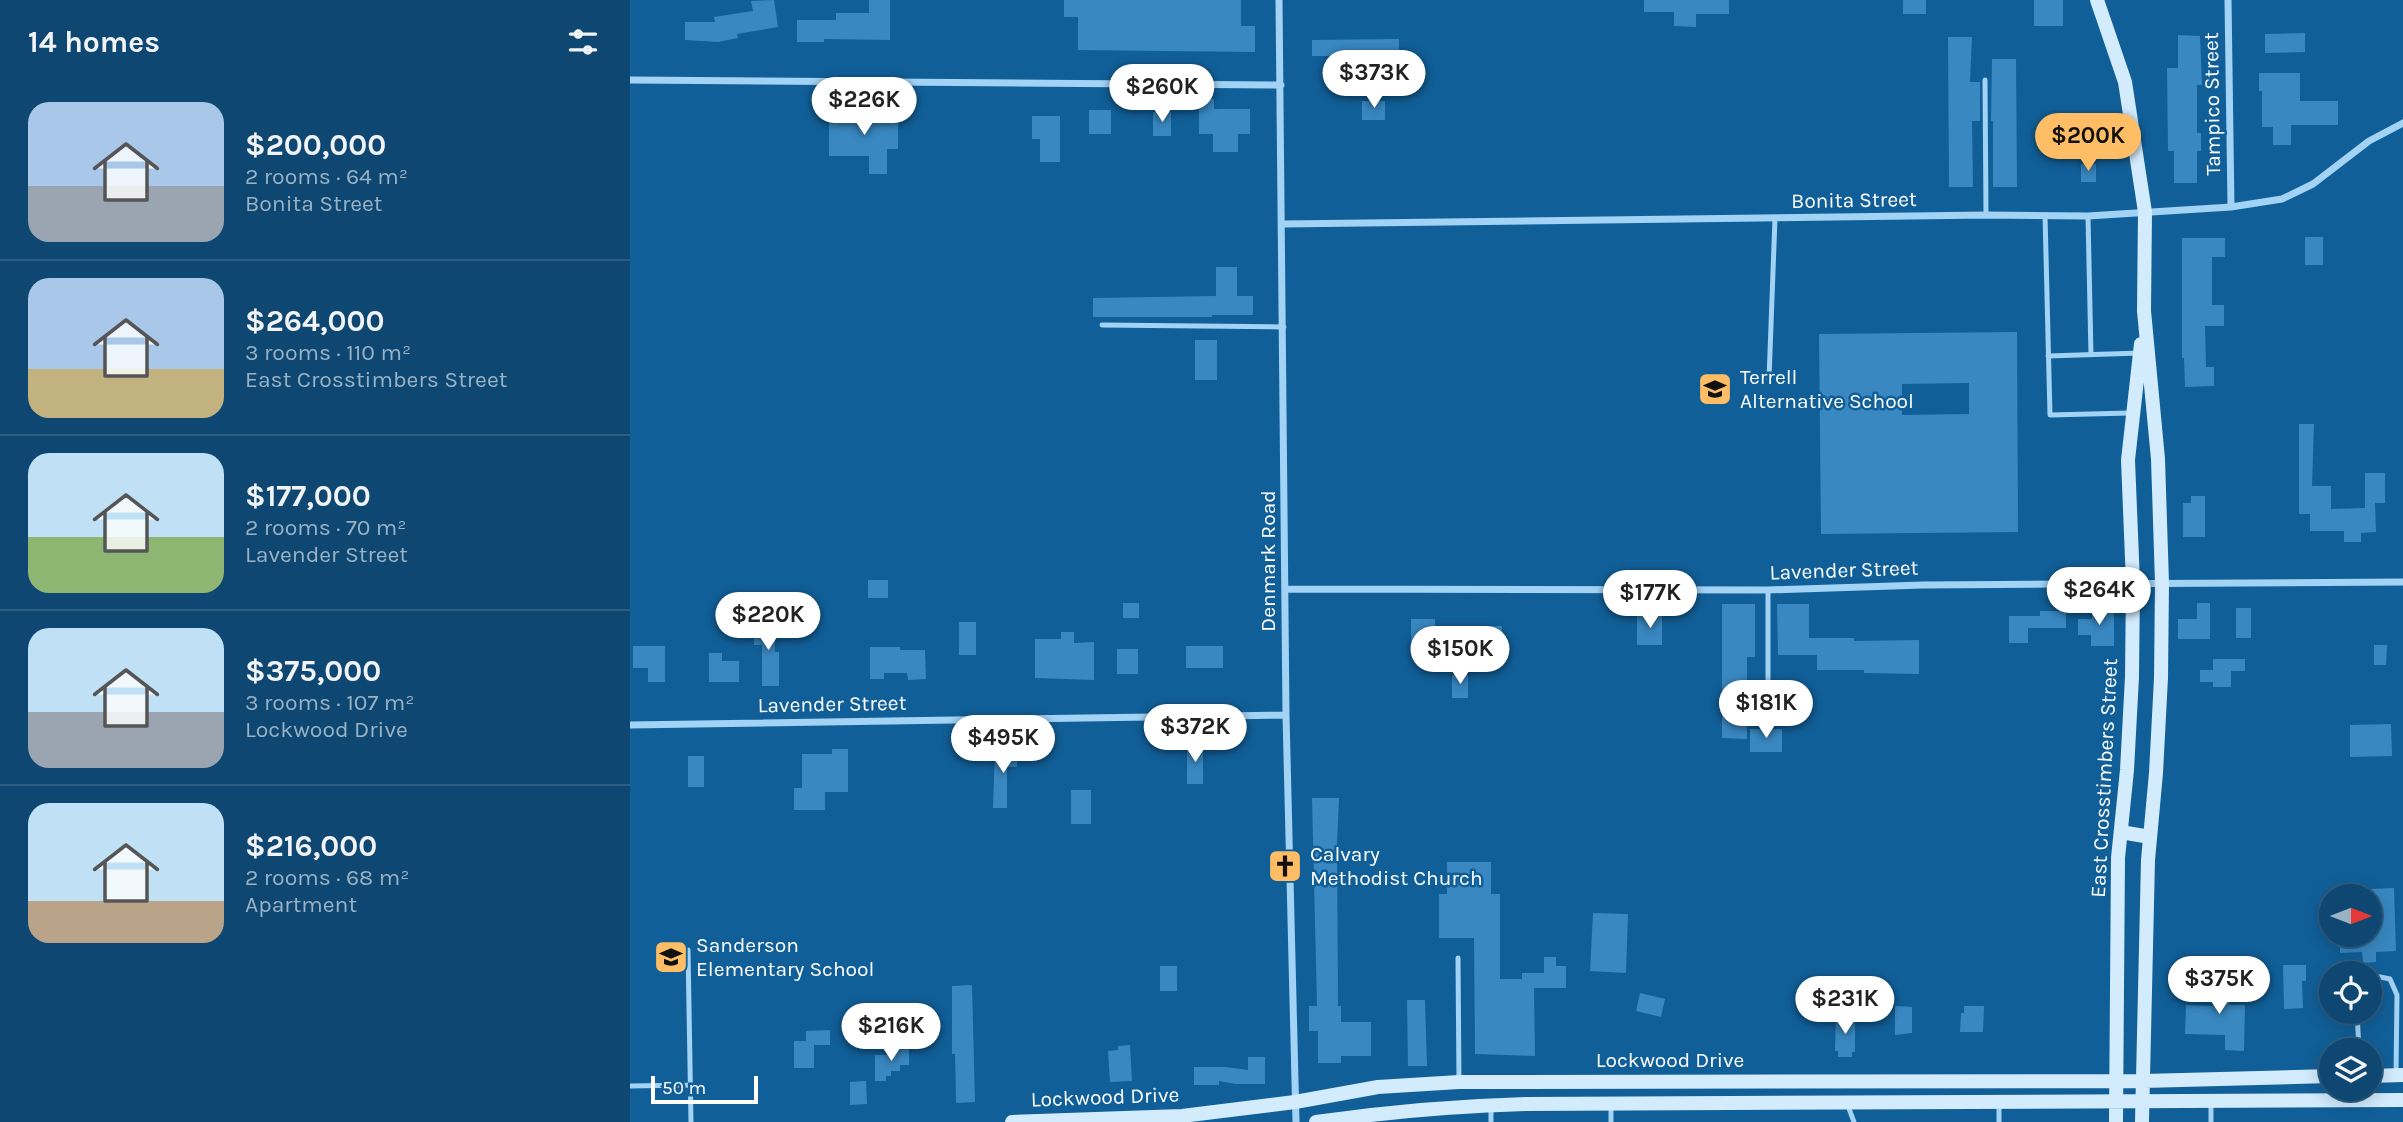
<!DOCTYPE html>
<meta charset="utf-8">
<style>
body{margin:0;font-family:Karla,sans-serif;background:#164e77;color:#f1f3f6;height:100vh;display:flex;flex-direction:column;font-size:26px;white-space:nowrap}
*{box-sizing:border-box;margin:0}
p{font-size:23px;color:#9ab2c4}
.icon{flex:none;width:38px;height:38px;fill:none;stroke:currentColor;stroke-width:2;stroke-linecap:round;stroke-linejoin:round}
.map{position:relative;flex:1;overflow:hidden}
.drawer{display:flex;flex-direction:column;background:#0d4772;width:630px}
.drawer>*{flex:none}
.needle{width:46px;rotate:90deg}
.controls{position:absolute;left:1689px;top:884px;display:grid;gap:14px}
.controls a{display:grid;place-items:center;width:63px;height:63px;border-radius:50%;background:#0d4772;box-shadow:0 4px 18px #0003,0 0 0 2px #2d5f84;font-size:35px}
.scale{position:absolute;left:21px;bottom:18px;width:107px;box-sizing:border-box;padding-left:7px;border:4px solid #fff;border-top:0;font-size:19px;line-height:24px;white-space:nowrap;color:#fff;-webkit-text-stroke:5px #115f98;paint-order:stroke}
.price{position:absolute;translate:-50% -60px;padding:0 16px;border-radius:24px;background:#fff;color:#222;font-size:23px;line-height:46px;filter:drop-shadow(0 2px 4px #0008)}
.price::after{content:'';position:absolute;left:50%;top:42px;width:21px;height:16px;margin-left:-10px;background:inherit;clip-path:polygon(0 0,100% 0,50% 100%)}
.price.current{background:#ffbd65;color:#111}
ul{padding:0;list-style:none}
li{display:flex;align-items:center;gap:21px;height:175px;padding:0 28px}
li+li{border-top:2px solid #2d5f84}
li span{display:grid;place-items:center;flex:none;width:196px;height:140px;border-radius:21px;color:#555}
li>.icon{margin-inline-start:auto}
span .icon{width:84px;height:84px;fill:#fffc;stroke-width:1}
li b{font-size:30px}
h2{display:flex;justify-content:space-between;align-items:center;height:84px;padding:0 28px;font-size:30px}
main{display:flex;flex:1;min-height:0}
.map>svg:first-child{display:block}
</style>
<main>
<section class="drawer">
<h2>14 homes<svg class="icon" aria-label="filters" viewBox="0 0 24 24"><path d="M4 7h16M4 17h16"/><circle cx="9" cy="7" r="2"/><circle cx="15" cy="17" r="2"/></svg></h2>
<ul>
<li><span style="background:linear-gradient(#a9c7e8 60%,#9aa5b1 0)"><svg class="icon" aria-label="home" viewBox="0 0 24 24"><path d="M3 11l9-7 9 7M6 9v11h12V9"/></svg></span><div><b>$200,000</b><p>2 rooms · 64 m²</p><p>Bonita Street</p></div></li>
<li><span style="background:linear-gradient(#a9c7e8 65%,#c2b280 0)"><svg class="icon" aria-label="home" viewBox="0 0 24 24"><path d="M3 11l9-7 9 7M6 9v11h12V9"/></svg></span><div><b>$264,000</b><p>3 rooms · 110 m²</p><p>East Crosstimbers Street</p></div></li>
<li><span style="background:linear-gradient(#bfe0f5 60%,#8fb573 0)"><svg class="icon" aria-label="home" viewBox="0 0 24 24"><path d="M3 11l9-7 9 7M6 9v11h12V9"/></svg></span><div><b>$177,000</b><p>2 rooms · 70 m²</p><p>Lavender Street</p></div></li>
<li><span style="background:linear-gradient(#bfe0f5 60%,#9aa5b1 0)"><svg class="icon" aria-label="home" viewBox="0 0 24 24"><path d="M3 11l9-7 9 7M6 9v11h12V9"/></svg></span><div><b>$375,000</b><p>3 rooms · 107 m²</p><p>Lockwood Drive</p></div></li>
<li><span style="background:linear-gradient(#bfe0f5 70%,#b9a48a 0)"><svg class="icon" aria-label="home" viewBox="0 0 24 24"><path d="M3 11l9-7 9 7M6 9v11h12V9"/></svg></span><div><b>$216,000</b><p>2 rooms · 68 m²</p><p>Apartment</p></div></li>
</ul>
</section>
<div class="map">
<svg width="1773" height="1122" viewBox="0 0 1773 1122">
<rect width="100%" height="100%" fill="#115f98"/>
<!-- building -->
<path fill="#3988c1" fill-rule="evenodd" d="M144 0 148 27 107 34 108 38 88 42 55 40V22H85L84 17 123 11 121 1Z
M239 0H260V40L194 39V42H167V20H206V13H239Z
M434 0H611V26H625V52L448 50V17H434Z
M1014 0H1099V14H1066V27L1044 26V12H1014Z
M1273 0H1296V14H1273Z
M1404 0H1433V26H1404Z
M1675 33V52L1635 53V34Z
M1548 35 1570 36 1572 85H1567V133H1571V151H1567V183H1544V151H1538L1537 68H1548Z
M1318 37H1342L1340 82H1350V121H1342L1343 187H1319Z
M769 39V56H682V40Z
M1362 59H1386L1387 187H1363V121H1361Z
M1629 73H1670V101H1708V125H1661V145H1643V127H1632V91H1629Z
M569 99H584V109H620V134H608V152H583V134H569Z
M732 101H755V120H732Z
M459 110H481V134H459Z
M523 112H541V136H523Z
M234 113 268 114V149H257V174H239V156H199V114Z
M402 116H430V162H410V139H402Z
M1451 164H1466V182H1451Z
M1675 237H1693V265H1675Z
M1552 238H1595V257H1582V305H1594V326H1575L1576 367H1584V386L1555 387 1554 358H1552Z
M586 267H607V296H623V315H582V317H463V298L586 296Z
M1387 332 1388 532 1191 534 1189 334ZM1339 383V414L1272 415V384Z
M565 340H587V380H565Z
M1669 424H1684L1682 486H1701V509L1735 508V473H1755V503H1745L1746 532 1731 533V542H1714V531H1680V514H1669Z
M1561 496H1575V537H1553V503H1561Z
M238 580H258V598H238Z
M493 603H509V618H493Z
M1567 603H1580V639H1548V619H1567Z
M1092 604H1125V657H1117V739L1092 738Z
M1147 604H1179V638H1224V641L1289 640V674L1234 673V670H1187V655H1148Z
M1462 607H1484V646H1461V635H1448V619H1462Z
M1606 608H1621V638H1606Z
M1410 611H1436V628H1398V643H1379V616H1410Z
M1007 616H1032V645H1007Z
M781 619H805V657H781Z
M124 621H145V652H149V686H132V645H124Z
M329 622H346V655H329Z
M844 626H872V646H844Z
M431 632H444V643L464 642V680L405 678V639H431Z
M1744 645H1757L1756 665H1744Z
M3 646H35V682H18V668H3Z
M556 646H593V668H556Z
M240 647H270V650H295L296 679 278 680 277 673H254V679H240Z
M487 649H508V674H487Z
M79 653H92V661H109V682H79Z
M1583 659H1615V671H1601V687H1583V682H1570V670H1583Z
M822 675H838V698H822Z
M1761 724 1762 756 1720 757V725Z
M1120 729H1152V752H1120Z
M557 744H573V784H557Z
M202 749H218V792H195V810H164V788H172V754H202Z
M365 749H387V767H377V808H363Z
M58 756H74V787H58Z
M441 790H461V824H441Z
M682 798H709L707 843 708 1006H711V1022H741V1056H711V1063H688V1031H679V1006H687Z
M817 862H861V894H870V979H892V973H914V957H926V966H936V988H904L905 1056 845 1054 844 938H809V894H817Z
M1764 888 1766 951 1746 952V962L1733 963 1732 952 1710 953V934H1740V889Z
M963 913 998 914 996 973 960 971Z
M1653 965H1676V981H1672L1673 1008 1654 1009Z
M530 966H547V991H530Z
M1584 972 1601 973 1599 1005H1615L1614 1051 1595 1050V1035L1555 1034 1556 1005 1583 1006Z
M342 985 345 1102 326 1103 325 1054H322V986Z
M1010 993 1035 999 1031 1017 1006 1011Z
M777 1000H795L797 1066H778Z
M1265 1006 1282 1007V1033L1265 1035Z
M1334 1006H1354L1353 1032H1330L1331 1013H1334Z
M1206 1017H1225V1052H1222V1057H1208V1051H1205Z
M200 1030V1045H184V1068H164V1041H176V1031Z
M500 1045 502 1081 480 1082 478 1051 488 1050V1046Z
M261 1048H279V1065H270V1071H261V1076H256V1081H245V1055H261Z
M618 1057H635V1084H606L589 1081V1085H564V1067H596L618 1070Z
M236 1081 237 1104 220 1105V1082Z"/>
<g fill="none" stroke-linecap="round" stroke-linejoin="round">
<!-- service -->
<path stroke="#a2d2f4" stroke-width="5" d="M1355 80 1356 215
M1415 215 1420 415 1500 413
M1458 216 1461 355
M472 325 654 327
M1418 356 1510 353
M1139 379 1145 218
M1138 590V715
M58 950 61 1122
M828 958 829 1082
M1740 978 1745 976 1760 979 1767 995 1766 1073
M1727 1012 1729 1050
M0 1086 61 1085
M1217 1103 1224 1122
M981 1104V1122
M1369 1104V1122
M861 1108V1122
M1581 1122V1101"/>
<!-- minor -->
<path stroke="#a2d2f4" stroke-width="7" d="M649 0 656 715 666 1122
M1598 0 1601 207
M0 80 651 85
M653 224 1356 215 1458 216 1601 207 1652 199 1683 184 1739 141 1773 123
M655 589 1138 590 1293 585 1773 582
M0 725 656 715"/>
<!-- secondary -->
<path stroke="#d2ebfd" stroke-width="14" d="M1467 0 1495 82 1515 212 1514 311 1528 459 1532 583 1531 678 1526 773 1518 860 1512 1122
M1491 832 1520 837
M1740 1076 1773 1075
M382 1122 552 1116 665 1102 748 1087 829 1082 1513 1081 1701 1076
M686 1122C756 1112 825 1106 896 1104L1773 1100
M1486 1122 1488 858 1497 770 1502 677 1503 583 1498 460 1511 344"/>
</g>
<!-- icons -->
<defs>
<g id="school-square" transform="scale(1.75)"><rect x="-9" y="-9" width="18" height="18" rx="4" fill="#ffbd65" stroke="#115f98"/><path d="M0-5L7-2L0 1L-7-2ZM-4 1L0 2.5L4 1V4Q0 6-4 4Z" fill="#111"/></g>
<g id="church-square" transform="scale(1.75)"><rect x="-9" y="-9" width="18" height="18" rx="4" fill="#ffbd65" stroke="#115f98"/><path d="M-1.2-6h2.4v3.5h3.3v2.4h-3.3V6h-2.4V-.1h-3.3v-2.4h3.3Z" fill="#111"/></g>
</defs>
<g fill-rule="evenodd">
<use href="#school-square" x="1085" y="389"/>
<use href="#church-square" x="655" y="866"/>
<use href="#school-square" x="41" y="957"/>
</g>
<g text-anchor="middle" stroke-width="5" stroke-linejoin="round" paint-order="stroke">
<!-- street labels -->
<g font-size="21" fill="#fff" stroke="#115f98">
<text transform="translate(1582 104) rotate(-91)" y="7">Tampico Street</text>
<text transform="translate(1224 200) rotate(-1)" y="7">Bonita Street</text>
<text transform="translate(638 561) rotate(-90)" y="7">Denmark Road</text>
<text transform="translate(1214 570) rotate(-2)" y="7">Lavender Street</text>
<text transform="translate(202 704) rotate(-1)" y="7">Lavender Street</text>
<text transform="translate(1474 778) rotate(-87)" y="7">East Crosstimbers Street</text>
<text x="1040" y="1067">Lockwood Drive</text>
<text transform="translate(475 1097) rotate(-2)" y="7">Lockwood Drive</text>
</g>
<!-- poi labels -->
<g font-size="21" fill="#fff" stroke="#115f98" text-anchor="start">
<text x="1110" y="384">Terrell<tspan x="1110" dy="24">Alternative School</tspan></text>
<text x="680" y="861">Calvary<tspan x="680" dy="24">Methodist Church</tspan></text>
<text x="66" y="952">Sanderson<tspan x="66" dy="24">Elementary School</tspan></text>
</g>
</g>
</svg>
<div class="controls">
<a><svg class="needle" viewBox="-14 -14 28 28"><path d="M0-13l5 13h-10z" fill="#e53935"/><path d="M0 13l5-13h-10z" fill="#9ab2c4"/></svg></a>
<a><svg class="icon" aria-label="locate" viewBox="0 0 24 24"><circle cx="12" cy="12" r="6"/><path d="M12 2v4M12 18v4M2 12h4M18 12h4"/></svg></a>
<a><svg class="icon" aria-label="layers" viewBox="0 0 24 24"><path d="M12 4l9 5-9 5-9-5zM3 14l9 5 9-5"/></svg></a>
</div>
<div class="scale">50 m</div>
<b class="price" style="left:744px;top:110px">$373K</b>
<b class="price" style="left:532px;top:124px">$260K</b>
<b class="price" style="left:234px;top:137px">$226K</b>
<b class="price current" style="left:1458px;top:173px">$200K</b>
<b class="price" style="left:1469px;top:627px">$264K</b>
<b class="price" style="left:1020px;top:630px">$177K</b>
<b class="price" style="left:138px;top:652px">$220K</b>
<b class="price" style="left:830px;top:686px">$150K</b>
<b class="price" style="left:1136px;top:740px">$181K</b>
<b class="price" style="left:565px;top:764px">$372K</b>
<b class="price" style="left:373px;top:775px">$495K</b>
<b class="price" style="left:1589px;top:1016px">$375K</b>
<b class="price" style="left:1215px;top:1036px">$231K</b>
<b class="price" style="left:261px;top:1063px">$216K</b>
</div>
</main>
